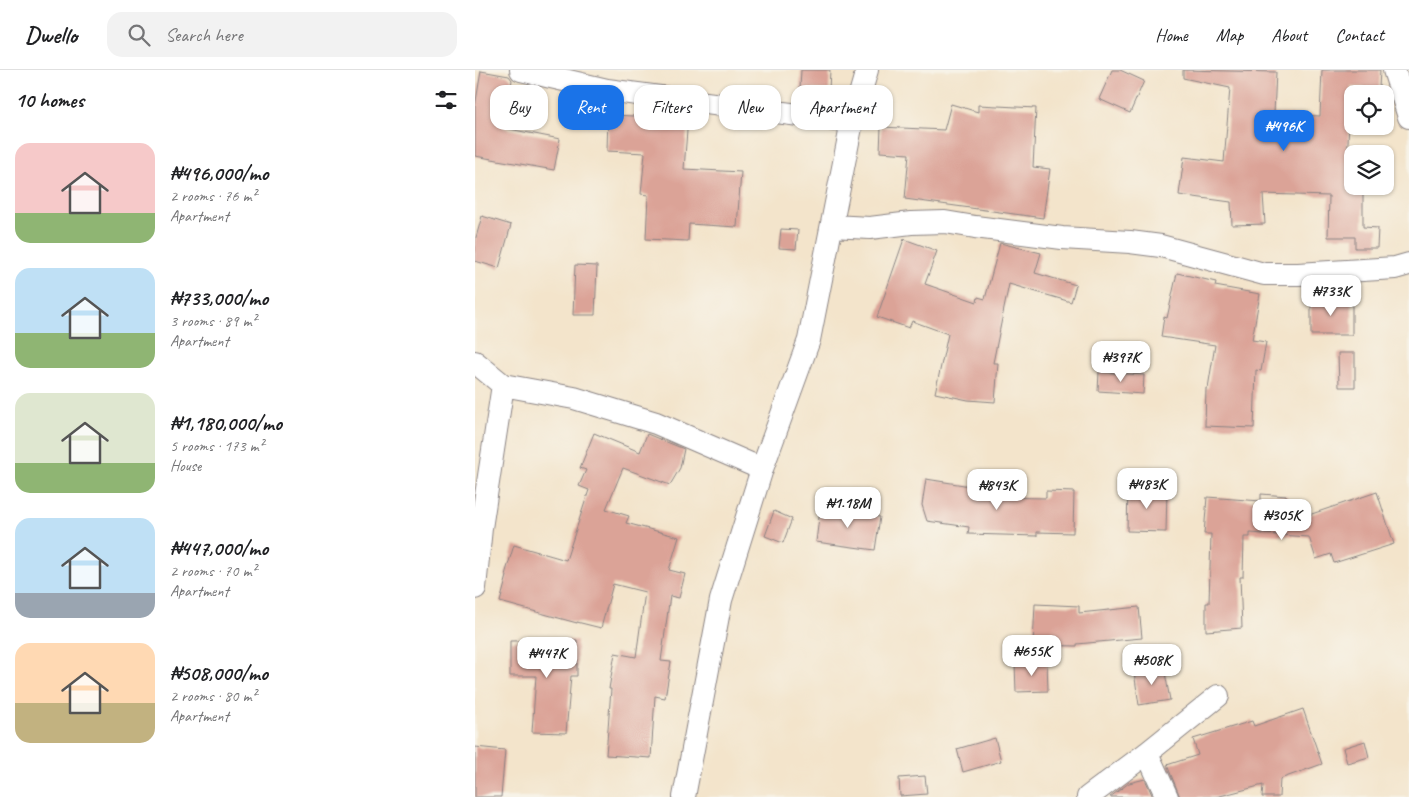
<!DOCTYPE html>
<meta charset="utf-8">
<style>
body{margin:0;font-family:Caveat,sans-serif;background:#f2f2f2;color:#202124;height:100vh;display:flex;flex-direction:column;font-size:19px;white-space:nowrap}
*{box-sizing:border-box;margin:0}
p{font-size:16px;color:#757577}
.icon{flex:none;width:28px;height:28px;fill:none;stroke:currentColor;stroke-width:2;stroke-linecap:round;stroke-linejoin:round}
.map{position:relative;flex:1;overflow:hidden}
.sheet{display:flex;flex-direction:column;background:#fff;width:475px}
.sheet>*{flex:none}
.hud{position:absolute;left:15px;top:15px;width:475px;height:45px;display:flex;gap:10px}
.tools{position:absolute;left:869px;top:15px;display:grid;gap:10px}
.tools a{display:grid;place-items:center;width:50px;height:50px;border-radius:10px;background:#fff;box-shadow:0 1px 4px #0004;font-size:25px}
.price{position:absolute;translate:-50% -42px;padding:0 11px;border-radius:10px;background:#fff;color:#222;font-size:16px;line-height:32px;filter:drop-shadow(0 1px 2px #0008)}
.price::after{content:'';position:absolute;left:50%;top:30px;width:15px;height:11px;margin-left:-8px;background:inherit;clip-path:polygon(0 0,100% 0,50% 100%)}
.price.on{background:#1a73e8;color:#fff}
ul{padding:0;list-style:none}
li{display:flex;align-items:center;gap:15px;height:125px;padding:0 15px}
li span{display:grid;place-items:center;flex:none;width:140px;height:100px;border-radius:15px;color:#555}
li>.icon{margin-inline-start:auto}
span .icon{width:60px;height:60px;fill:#fffc;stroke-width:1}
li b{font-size:21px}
h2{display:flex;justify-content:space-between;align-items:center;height:60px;padding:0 15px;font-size:21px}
.chip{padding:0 18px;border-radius:15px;background:#fff;box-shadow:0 1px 4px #0004;font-size:18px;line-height:45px}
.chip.on{background:#1a73e8;color:#fff}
header{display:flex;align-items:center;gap:30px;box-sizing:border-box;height:70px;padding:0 25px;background:#fff;border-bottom:1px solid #e0e0e0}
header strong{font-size:24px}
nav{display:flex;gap:28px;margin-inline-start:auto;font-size:18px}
.search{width:350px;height:45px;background:#f2f2f2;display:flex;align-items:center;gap:12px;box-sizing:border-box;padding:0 18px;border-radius:15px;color:#757577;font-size:19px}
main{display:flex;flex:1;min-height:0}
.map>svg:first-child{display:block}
</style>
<header>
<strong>Dwello</strong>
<div class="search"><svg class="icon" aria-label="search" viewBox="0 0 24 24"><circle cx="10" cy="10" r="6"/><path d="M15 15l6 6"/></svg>Search here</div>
<nav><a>Home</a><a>Map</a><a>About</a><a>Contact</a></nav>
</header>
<main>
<section class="sheet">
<h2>10 homes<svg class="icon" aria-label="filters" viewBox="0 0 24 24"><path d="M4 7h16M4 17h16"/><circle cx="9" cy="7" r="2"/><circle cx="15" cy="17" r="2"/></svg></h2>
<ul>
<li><span style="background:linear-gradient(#f6c9c9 70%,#8fb573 0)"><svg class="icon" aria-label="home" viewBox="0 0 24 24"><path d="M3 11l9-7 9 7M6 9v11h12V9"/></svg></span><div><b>₦496,000/mo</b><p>2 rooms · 76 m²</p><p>Apartment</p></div></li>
<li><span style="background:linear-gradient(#bfe0f5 65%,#8fb573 0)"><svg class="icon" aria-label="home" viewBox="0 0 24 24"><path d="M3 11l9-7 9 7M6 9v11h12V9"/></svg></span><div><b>₦733,000/mo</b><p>3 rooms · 89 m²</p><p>Apartment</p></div></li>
<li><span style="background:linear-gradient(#dfe7d0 70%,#8fb573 0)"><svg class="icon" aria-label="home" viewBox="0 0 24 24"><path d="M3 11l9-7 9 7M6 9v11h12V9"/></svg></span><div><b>₦1,180,000/mo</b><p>5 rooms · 173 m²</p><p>House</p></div></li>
<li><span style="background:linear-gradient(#bfe0f5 75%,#9aa5b1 0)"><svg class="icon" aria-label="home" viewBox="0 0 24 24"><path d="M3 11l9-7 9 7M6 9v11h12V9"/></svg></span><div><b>₦447,000/mo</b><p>2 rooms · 70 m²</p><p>Apartment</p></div></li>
<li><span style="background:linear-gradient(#ffd9b3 60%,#c2b280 0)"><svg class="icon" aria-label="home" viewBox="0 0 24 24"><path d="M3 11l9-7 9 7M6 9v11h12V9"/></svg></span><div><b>₦508,000/mo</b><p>2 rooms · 80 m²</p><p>Apartment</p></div></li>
</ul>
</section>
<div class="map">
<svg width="934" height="727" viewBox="0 0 934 727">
<rect width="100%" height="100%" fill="#f7f3e8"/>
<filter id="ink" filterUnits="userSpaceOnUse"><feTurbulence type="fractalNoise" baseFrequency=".02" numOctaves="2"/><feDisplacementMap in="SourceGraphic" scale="10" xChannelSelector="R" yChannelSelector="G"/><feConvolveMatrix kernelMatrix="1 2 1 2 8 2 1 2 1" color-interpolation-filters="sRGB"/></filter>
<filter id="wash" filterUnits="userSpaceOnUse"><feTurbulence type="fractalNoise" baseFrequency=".0096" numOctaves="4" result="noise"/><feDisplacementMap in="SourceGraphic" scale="20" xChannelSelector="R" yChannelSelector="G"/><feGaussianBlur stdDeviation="1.12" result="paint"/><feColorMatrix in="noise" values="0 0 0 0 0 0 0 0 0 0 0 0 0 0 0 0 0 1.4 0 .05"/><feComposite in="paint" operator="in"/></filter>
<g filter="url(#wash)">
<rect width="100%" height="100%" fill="#f3e4cb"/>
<g id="blocks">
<!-- building -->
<path fill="#dba397" d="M326 0H355L354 20 325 19Z
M637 0H645L669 11 655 43 624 29Z
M708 0 801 2 799 44 845 46 847 0H905L904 18 876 17 872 91H878V116H888V157L903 158 902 178H880V167H853L854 126 788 124 790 154 757 155 756 132 704 125 709 87 749 92 755 18 708 8Z
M6 1 34 6 37 10 29 58 85 69 79 100 0 86V37Z
M476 34 503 42V35L561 38 558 97 575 99 568 148 430 129 434 84 405 82 406 57 469 60Z
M133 45 213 48 209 99 266 102 262 157 214 154 213 171 171 169 173 125 166 124 170 83 132 81Z
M7 146 36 155 24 198 0 191V171Z
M306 159 323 160 321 179 304 178Z
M429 169 462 181 450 214 502 232 503 227 510 229 525 173 566 183 560 203 601 215 596 232 534 214 518 293H523L520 332 493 330 460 323 473 264 437 251 434 258 402 247Z
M100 195 122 196 120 245H98Z
M702 203 741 212 740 216 785 224 777 270 791 272 786 301 781 300 779 358 730 356 731 318H733L740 275 686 267 689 247 692 248Z
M836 229H877V265H836Z
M863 283H880V317H864Z
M624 302 669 305 668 324 623 321Z
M119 363 165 382 172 364 209 379 205 398 195 415 148 398 131 439 154 446 151 453 204 467 194 500 210 504 204 528 195 526 186 591 196 592 190 628 180 626 176 688 131 685 136 619H134L140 583 161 587 170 522 138 514 126 558 102 552V553L25 532 32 506 30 505 39 475 91 490 114 420 104 416 111 400 105 398Z
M451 409 514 419 513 427 571 428V421L599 422 598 463 562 462V466L493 464 494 457 452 451 447 435Z
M653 418 692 419 691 462 652 461Z
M902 422 919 474 859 493 856 484 841 489 834 467 775 463V467H769L768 507H765L767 558 731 561V533H734L736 464H729L732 427 786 431V424L812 426 810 453Z
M345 439 405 447 400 480 341 472Z
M299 441 317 449 308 473 290 466Z
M560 534 604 536V543L664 537 667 568 602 574V576L558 575Z
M102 570V606H96L91 663 57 662 61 606H35V571Z
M572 591 573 621 541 622 540 593Z
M689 597 695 630 664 635 659 602Z
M828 639 847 694 805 709 804 727H787L788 715 741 727H705L692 695 723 685 718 669 777 651 779 656Z
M520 668 526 691 488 702 482 679Z
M890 671 894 687 872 693 868 678Z
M0 677 30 680 26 727H0Z
M450 706 452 724 425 726 424 708Z
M670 709 678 727H635L654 713Z"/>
</g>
</g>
<g filter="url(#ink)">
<use href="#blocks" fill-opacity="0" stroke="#8a8383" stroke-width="1"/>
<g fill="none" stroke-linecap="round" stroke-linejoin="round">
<!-- street casing -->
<g stroke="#8a8383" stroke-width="24">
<path id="street" d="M46 0 132 20 377 52
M919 0 934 47
M357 156 395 158 436 153 470 152 500 157 587 168 655 172 686 176 789 204H823L920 198 934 194
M0 292 28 315 99 328 181 353 287 399
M0 518 6 458 28 315
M672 683 692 727
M209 727 246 530 287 399 334 270 377 52 392 0
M613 727 672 683 743 626"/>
</g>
<!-- street -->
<use href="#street" stroke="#fff" stroke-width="22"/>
</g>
</g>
</svg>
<div class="tools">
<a><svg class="icon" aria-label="locate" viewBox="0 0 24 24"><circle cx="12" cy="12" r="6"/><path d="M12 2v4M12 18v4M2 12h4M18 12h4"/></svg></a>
<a><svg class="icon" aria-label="layers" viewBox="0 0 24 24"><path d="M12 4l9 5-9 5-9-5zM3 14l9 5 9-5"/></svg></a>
</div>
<b class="price on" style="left:809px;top:82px">₦496K</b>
<b class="price" style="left:856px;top:247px">₦733K</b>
<b class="price" style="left:646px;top:313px">₦397K</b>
<b class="price" style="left:672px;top:440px">₦483K</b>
<b class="price" style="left:522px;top:441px">₦843K</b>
<b class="price" style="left:373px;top:459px">₦1.18M</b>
<b class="price" style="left:807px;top:471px">₦305K</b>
<b class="price" style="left:557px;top:607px">₦655K</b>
<b class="price" style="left:72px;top:609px">₦447K</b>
<b class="price" style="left:677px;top:616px">₦508K</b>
<div class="hud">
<a class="chip">Buy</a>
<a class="chip on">Rent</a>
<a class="chip">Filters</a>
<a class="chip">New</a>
<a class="chip">Apartment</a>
</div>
</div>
</main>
